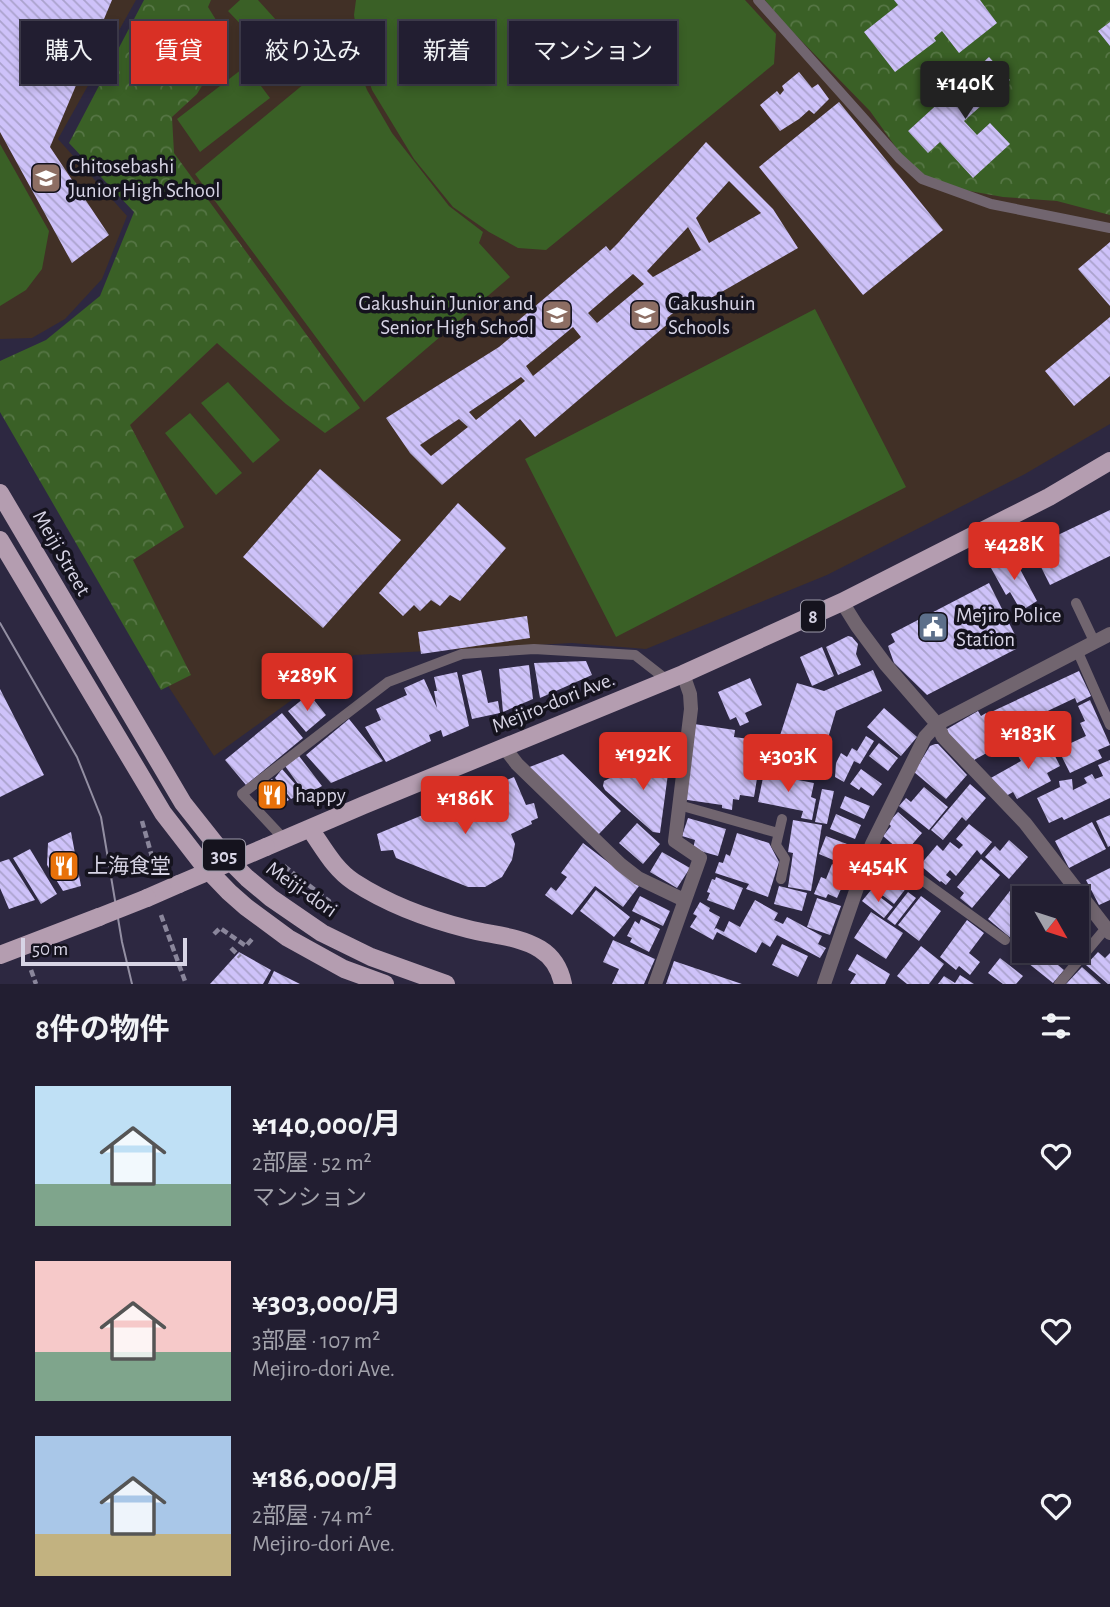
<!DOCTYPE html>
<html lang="ja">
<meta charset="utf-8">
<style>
body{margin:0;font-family:"Alegreya Sans","Noto Sans JP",sans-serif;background:#2a2739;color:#f1f3f6;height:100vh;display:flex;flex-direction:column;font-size:26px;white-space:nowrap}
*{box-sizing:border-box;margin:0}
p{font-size:23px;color:#a2a2ab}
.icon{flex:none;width:38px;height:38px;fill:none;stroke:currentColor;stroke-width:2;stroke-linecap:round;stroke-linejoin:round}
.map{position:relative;height:984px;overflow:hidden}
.details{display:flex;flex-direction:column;background:#221e31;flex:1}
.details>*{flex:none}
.banner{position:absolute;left:21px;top:21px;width:700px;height:63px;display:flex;gap:14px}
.needle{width:46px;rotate:129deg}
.tools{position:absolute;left:1012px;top:886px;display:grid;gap:14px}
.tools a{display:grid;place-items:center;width:77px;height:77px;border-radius:0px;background:#221e31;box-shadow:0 4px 10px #0003,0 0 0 2px #3f3c4d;font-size:35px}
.scale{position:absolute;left:21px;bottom:18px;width:166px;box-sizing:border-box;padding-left:7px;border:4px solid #d7d4e5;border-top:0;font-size:19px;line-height:24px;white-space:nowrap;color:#d7d4e5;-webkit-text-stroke:5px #15131e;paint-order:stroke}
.price{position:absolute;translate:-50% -60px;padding:0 16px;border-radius:7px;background:#d93025;color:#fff;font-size:23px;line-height:46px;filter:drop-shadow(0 2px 4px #0008)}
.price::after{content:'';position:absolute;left:50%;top:42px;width:21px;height:16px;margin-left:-10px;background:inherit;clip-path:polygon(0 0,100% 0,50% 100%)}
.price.on{background:#222;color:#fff}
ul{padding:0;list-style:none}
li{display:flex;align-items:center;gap:21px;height:175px;padding:0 35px}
li span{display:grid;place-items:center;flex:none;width:196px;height:140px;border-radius:0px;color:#555}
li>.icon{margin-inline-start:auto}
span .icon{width:84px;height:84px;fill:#fffc;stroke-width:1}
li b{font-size:30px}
h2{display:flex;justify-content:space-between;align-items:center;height:84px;padding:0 35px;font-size:30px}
.pill{padding:0 24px;border-radius:0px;background:#221e31;box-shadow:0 4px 10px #0003,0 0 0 2px #3f3c4d;font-size:24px;line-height:63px}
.pill.on{background:#d93025;color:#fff}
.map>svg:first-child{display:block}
</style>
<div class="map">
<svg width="1110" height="984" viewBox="0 0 1110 984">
<defs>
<pattern id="forest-crowns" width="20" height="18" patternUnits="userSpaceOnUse" patternTransform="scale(1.75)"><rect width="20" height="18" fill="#3a6026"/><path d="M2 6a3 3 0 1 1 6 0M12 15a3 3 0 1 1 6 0" fill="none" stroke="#567645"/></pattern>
<pattern id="building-back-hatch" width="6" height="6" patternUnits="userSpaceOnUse" patternTransform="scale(1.75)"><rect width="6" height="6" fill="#cec2f9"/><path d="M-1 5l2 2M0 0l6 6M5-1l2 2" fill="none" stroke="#aaa2cc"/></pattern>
</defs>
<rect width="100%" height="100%" fill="#2d2841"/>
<!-- education -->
<path fill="#413026" d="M0 0H136L58 139 127 216 102 279 65 319 32 338 0 339Z
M152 0H1110V424L1025 474 827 575 646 649 572 643 354 655 214 756 170 689 66 519 203 243 82 146Z"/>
<!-- forest -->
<path fill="url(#forest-crowns)" d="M144 0H211L208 7 229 41 197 94 172 117 174 153 360 408 325 433 286 404 217 343 130 425 184 527 133 560 191 675 161 690 0 412V361L46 340 100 296 134 212 69 143Z
M765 0H1110V215L1057 201 1003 197 953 188 915 174 870 111 784 23Z"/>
<!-- pitch -->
<path fill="#3a6026" d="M240 0H258L295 41 274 59 228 11Z
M356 0H745L776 34 774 64 546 250 518 248 489 232 453 207 414 159 372 90 360 53 354 15Z
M351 45 367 90 392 133 449 206 483 232 479 243 510 277 364 402 195 174Z
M246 66 270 98 200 152 177 119Z
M0 144 49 231 42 269 26 290 0 306Z
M815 309 906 487 616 637 525 459Z
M228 382 280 440 253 463 201 403Z
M190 413 242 473 216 495 165 433Z"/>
<!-- building -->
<path fill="url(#building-back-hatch)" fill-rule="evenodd" d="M0 0H112L50 147 109 235 72 263 0 132Z
M894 0H980L997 23 959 53 942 31 934 38 936 41 895 72 864 32 898 5Z
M1110 22V46L1098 31Z
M989 57 1010 80 964 121 977 135 990 123 1010 144 973 178 940 142 928 153 908 131Z
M799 72 812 88 818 84 829 99 814 114 809 110 799 119 780 131 760 105 777 91 780 95 784 90 782 86Z
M839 102 943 230 863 295 759 167Z
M706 142 773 209 798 248 692 309 688 301 667 318 670 322 535 437 520 419 442 485 410 453 386 418 499 347 511 337 506 331 606 246 610 251 618 243ZM729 181 761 213 709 243 696 218ZM688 227 701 250 653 277 647 271ZM633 274 644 284 597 323 588 313ZM573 327 581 337 533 376 526 366ZM521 377 525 381 476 420 469 412ZM459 419 468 427 431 456 420 445Z
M1110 242V306L1078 269Z
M1110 317V376L1074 406 1045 371Z
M320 469 401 540 323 628 243 557Z
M458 503 506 548 460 601 450 595 440 606 431 600 420 611 414 605 403 616 379 593Z
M1110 510V556L1050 585 1039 563 1045 561 1037 545Z
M1012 554 1037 601 1021 611 1010 592 1006 595 991 568Z
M989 583 1017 639 1016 649 927 695 894 663 888 646 895 642 891 634Z
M527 616 530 638 421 654 418 632Z
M848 636 852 637 858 644 856 654 861 665 838 675 826 647Z
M822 647 834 676 812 686 800 657Z
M586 661 592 675 540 698 534 663Z
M529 665 533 699 503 712 499 669Z
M481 670 488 703 498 701 500 713 472 719 462 675Z
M873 670 882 691 836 711 820 765 775 751 797 683 824 691Z
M1079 671 1091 696 1077 703 1075 698 1016 726 1019 732 1004 739 991 712Z
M457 672 469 726 443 737 441 730 429 735 431 741 386 762 365 727 381 720 376 709 407 695 404 688 424 679 437 708 434 691H437L434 677Z
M750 678 762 705 745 713 749 722 740 726 736 717 730 720 718 692Z
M0 689 44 775 0 797Z
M309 694 326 715 306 732 288 711Z
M1090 700 1110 745 1098 750 1102 758 1070 773 1058 749 1086 736 1080 723 1085 721 1078 706Z
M884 708 917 737 901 756 867 727Z
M978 711 981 716 986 713 1002 742 991 748 992 750 974 760 973 758 970 760 949 737 947 729Z
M282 713 303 738 246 785 225 760Z
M349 719 383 761 331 783 306 755Z
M694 724 735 730 734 737 749 739 748 746 762 748 754 797 740 795 739 800 733 799 732 810 722 808V805L681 799Z
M866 736 874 741 860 764 854 761 844 782 835 777 836 763 841 753 847 757 852 748 857 751Z
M1045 736 1060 766 1047 773 1051 781 1017 799 1013 792 1006 796 989 779 1021 761 1018 756 1030 750 1028 745Z
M879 743 898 758 888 771 869 756Z
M935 744H938L967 775 946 799 914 772 930 746Z
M563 754 621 811 598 835 527 768Z
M299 756 322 786 306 795 285 766Z
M659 757 670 759 660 833 653 832 605 790 603 786 604 781 620 773 634 774 635 767 646 769 647 763 658 764Z
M1110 760V798L1064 820 1062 817 1049 823 1037 798 1060 787 1059 781 1072 779 1073 790 1087 783 1084 778 1092 774 1095 779 1103 776 1098 765Z
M765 768 772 769 771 775 814 783 811 797 816 799 812 820 801 818 803 811 758 802Z
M282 769 303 793 291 799 275 778Z
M861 769 882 784 873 796 861 787 859 790 850 784Z
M514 777 526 805 534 803 538 818 531 821 532 824 511 834 515 844 512 860 502 877 485 887H468L396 858 393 850 381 851 377 834Z
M272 779 289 800 279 805 269 806 257 797 261 788Z
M970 784 986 798 966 821 962 817 943 840 931 830Z
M924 787 948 807 929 830 899 806 906 798 911 802Z
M822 789 834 791 827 824 815 822Z
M845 796 870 806 864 819 840 808Z
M898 812 922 833 904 854 883 836 891 826 888 823Z
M836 814 861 825 855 839 830 829Z
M1110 815V846L1108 847 1096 821Z
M688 818 726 829 718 856 693 849 695 840 682 836Z
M793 820 822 825 811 891 788 887 793 853 788 852Z
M1092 822 1106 849 1069 868 1055 841Z
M637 823 660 844 643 864 619 843Z
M969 824 992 842 981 855 977 850 956 876 950 870 946 875 951 879 946 885 941 881 940 882 920 865 937 845 943 851 950 842 959 849 963 845 956 839Z
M71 832 81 886 63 891 47 865 48 843Z
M737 833 769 843 779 862 768 897 746 889 749 884 715 873 719 862 723 863 726 854 730 856Z
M826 836 860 849 852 868 819 854Z
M1009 840 1028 857 1009 879 985 857 995 846 1000 851Z
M583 843 639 886 623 907 595 886 572 915 545 895 551 887 556 891 567 877 561 873Z
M30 849 57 894 41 904 13 858Z
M662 852 690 868 677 888 650 872Z
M9 859 35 900 9 909 0 888V862Z
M981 859 1000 875 972 908 960 898 964 893 957 887Z
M832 864 851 872 847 881 845 880 837 898 828 894 826 898 814 894 821 877 826 879Z
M888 866 910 883 894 904 872 887Z
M1110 868V900L1099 905 1086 880Z
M716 877 743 888 734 910 707 900 710 893 707 892 712 879 715 880Z
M779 886 807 893 802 911 774 904Z
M1013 887 1027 898H1024V923L1012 939 988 919Z
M596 890 630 917 614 937 580 911Z
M871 890 893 907 884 918 862 901Z
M908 892 916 898 895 925 887 919Z
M640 896 670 911 663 926 632 911Z
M921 896 941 911 919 941 898 925Z
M817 898 841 906 830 935 807 927Z
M755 900 778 913 774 920 783 924 787 917 822 936 818 944 826 948 820 958 777 935 770 947 762 942 756 953 717 932 713 940 690 927 697 916 693 914 700 902 710 908 709 911 720 917 714 930 716 928 724 932 729 921 740 927Z
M871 912 903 933 886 959 854 938Z
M641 919 660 929 649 952 630 942 632 938 627 936 635 921 639 924Z
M967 920 984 933 969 953 980 962 970 975 959 966 956 970 940 957Z
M613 940 655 959 644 984H612L619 969 603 962Z
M782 944 808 956 798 977 772 965Z
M921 946 944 964 929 984H907L897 976Z
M1029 950H1040L1064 970 1053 983 1023 959Z
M239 952 271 970 263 984H210Z
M1098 952 1105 958 1110 953V984H1108L1086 965Z
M857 954 890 974 885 984H850L856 974 848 970Z
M1000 958 1023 976 1016 984H1003L988 973Z
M674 961 742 984H666Z
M1082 967 1101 984H1066Z
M274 971 300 984H268Z
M960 975 974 984H938L944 976 955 983Z"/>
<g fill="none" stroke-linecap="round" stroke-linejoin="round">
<!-- path -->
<path stroke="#8a869b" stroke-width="4.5" stroke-dasharray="7 3.5" stroke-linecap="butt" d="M142 821 154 864
M284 866 329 901 328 910
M161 915 186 984
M214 934 220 928 246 946 253 938
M231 948 240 957
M31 970 36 984"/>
<!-- service -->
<path stroke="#71656f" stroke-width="10" d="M758 0 899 158 922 179 991 204 1110 228
M1076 603 1094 641
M1077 650 1110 725
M679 805 778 833
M284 839 242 794 388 682 462 654 534 649 635 655 667 680
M872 844 1005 940
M781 879 785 859 776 845 782 819
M1059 984 1106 928"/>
<!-- minor -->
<path stroke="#71656f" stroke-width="14" d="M842 602 857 626 886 665 937 724 943 737 1025 823 1110 933
M504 747 517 764 620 864 638 878 684 900
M655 984 700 858 675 841 691 709 690 694 683 674
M824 984 872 844 925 737 937 724 1110 634"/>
<!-- primary -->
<path stroke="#b49db0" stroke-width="18" d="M0 493 183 803 225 856 247 878 271 898 322 933 371 957 446 984
M0 540 163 813 204 866 229 892 246 907 288 938 344 969 385 984
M310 829C323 847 334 869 354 882 388 904 428 919 468 929 491 935 519 936 540 949 553 957 560 969 563 984
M266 847 364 805 683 674 842 602 1049 497 1110 461
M147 898 179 884
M0 955 99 917"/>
<!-- tram -->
<path stroke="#938fa3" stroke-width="2" d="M0 623 77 757 101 817 122 942 132 984"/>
<!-- primary-bridge -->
<path stroke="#b49db0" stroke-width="18" d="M179 884 266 847
M99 917 147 898"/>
</g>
<!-- icons -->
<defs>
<g id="school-square" transform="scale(1.575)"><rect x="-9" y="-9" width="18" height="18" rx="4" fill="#8d6e63" stroke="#15131e"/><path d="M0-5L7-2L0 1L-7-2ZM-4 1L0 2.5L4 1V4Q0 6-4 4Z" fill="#fff"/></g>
<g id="university-square" transform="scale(1.575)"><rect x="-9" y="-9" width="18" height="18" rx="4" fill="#8d6e63" stroke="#15131e"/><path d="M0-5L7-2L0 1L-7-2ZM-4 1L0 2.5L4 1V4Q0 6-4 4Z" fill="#fff"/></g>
<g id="civic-square" transform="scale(1.575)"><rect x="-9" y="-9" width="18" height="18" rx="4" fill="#5c6f8a" stroke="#15131e"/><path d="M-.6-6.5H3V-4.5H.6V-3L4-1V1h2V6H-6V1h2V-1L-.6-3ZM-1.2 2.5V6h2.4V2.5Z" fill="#fff"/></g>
<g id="restaurant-square" transform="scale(1.575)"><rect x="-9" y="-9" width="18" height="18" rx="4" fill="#e8710a" stroke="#15131e"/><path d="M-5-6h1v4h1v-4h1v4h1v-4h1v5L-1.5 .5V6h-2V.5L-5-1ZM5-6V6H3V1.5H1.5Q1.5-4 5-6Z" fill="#fff"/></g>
</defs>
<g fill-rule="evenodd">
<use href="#school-square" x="46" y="178"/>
<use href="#school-square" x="557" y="315"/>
<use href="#university-square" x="645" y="315"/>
<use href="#civic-square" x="933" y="627"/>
<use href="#restaurant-square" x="272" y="795"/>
<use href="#restaurant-square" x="64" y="866"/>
</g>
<g text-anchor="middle" stroke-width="7" stroke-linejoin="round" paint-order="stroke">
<!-- shield labels -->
<g fill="#15131e" stroke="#9d9aa9" stroke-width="2">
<rect x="801" y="600.5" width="24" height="31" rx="5"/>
<rect x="203" y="839.5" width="42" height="31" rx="5"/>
</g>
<g font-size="19" font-weight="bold" fill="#d7d4e5">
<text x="813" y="623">8</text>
<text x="224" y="862">305</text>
</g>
<!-- poi labels -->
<g font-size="21" fill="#d7d4e5" stroke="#15131e" text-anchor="start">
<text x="69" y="173">Chitosebashi<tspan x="69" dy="24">Junior High School</tspan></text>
<text x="534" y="310" text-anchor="end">Gakushuin Junior and<tspan x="534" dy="24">Senior High School</tspan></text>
<text x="668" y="310">Gakushuin<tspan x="668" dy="24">Schools</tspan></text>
<text x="956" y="622">Mejiro Police<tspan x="956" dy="24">Station</tspan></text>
<text x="295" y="802">happy</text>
<text x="87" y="873">上海食堂</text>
</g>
<!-- street labels -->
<g font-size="21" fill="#d7d4e5" stroke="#15131e">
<text transform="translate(62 553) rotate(60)" y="7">Meiji Street</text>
<text transform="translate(553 702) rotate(-22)" y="7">Mejiro-dori Ave.</text>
<text transform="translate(302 889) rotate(35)" y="7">Meiji-dori</text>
</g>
</g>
</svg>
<div class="tools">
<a><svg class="needle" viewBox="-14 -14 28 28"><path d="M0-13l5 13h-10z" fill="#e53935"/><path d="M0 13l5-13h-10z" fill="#a2a2ab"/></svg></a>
</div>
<div class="scale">50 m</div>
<b class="price on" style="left:965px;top:121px">¥140K</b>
<b class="price" style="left:1014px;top:582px">¥428K</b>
<b class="price" style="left:307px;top:713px">¥289K</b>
<b class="price" style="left:1028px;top:771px">¥183K</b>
<b class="price" style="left:643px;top:792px">¥192K</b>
<b class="price" style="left:788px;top:794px">¥303K</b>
<b class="price" style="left:465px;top:836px">¥186K</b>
<b class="price" style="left:878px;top:904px">¥454K</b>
<div class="banner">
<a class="pill">購入</a>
<a class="pill on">賃貸</a>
<a class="pill">絞り込み</a>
<a class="pill">新着</a>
<a class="pill">マンション</a>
</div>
</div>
<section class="details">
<h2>8件の物件<svg class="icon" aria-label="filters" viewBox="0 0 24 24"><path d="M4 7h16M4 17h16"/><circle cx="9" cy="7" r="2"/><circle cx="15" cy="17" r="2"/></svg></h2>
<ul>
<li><span style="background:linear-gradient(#bfe0f5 70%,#7fa58c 0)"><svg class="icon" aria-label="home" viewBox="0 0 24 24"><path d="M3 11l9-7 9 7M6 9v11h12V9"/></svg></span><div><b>¥140,000/月</b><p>2部屋 · 52 m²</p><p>マンション</p></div><svg class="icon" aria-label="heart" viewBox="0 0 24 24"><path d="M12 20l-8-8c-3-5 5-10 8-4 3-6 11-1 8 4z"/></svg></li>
<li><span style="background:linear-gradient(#f6c9c9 65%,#7fa58c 0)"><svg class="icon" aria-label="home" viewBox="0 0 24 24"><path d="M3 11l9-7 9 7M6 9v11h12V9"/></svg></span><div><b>¥303,000/月</b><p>3部屋 · 107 m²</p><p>Mejiro-dori Ave.</p></div><svg class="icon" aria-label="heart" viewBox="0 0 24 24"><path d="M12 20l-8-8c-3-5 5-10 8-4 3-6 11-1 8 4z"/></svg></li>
<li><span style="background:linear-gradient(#a9c7e8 70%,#c2b280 0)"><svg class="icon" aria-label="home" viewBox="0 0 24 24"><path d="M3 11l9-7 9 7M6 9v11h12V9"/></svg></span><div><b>¥186,000/月</b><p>2部屋 · 74 m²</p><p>Mejiro-dori Ave.</p></div><svg class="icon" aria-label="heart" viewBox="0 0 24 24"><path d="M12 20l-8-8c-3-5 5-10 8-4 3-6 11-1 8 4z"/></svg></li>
</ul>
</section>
